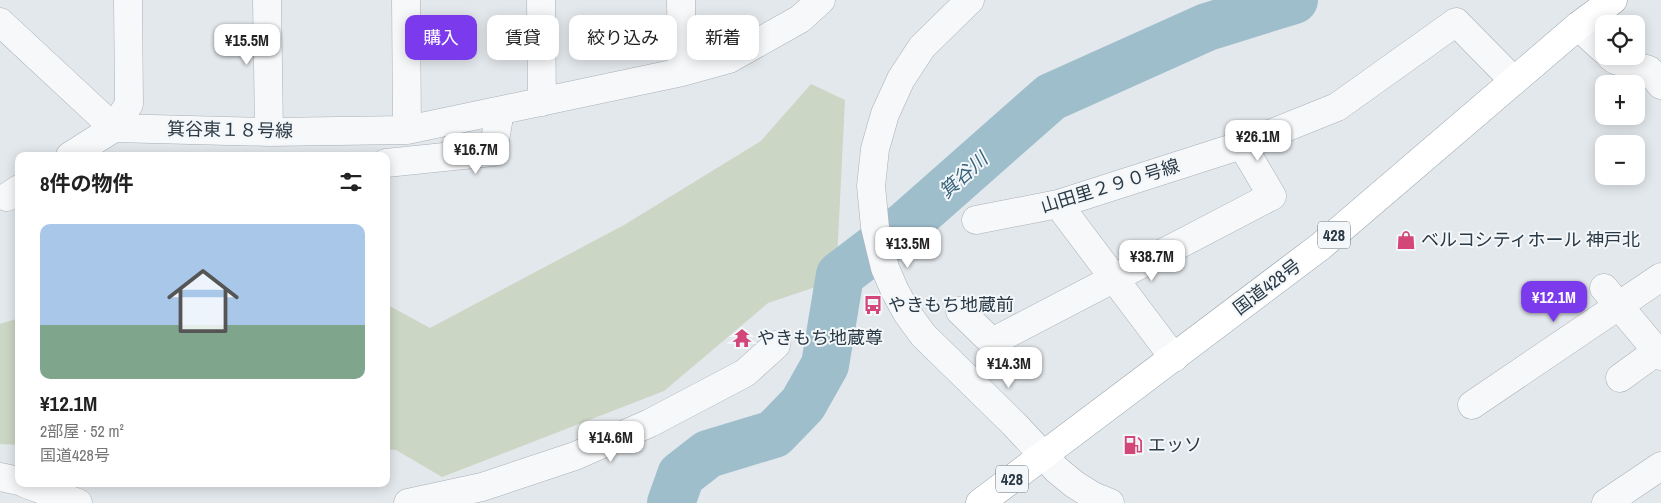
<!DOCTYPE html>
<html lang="ja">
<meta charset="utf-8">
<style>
body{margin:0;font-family:"Archivo Narrow","Noto Sans JP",sans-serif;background:#f6f6f6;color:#222;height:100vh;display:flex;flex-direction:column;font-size:19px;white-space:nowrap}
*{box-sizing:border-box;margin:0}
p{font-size:16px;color:#767676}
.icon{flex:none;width:28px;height:28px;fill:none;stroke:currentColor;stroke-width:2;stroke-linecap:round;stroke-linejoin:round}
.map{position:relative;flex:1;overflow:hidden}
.panel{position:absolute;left:15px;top:152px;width:375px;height:335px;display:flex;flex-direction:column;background:#fff;border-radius:10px;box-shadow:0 2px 12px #0003}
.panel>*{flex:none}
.guide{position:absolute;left:405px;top:15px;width:475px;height:45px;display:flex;gap:10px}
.controls{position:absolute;left:1595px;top:15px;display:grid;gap:10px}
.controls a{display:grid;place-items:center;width:50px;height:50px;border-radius:10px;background:#fff;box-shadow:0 2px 12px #0003;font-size:25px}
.price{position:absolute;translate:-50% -42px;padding:0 11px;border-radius:10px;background:#fff;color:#222;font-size:16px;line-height:32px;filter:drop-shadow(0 1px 2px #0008)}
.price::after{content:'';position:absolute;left:50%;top:30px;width:15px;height:11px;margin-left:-8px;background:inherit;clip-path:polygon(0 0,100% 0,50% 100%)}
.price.current{background:#7c3aed;color:#fff}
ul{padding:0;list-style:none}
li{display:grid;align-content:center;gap:10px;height:265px;padding:0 25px}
li span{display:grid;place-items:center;height:155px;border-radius:10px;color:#555}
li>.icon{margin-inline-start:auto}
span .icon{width:90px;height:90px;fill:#fffc;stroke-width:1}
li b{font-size:21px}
h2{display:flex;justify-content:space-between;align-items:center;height:60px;padding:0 25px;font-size:21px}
.chip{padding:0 18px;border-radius:10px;background:#fff;box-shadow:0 2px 12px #0003;font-size:18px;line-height:45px}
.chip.current{background:#7c3aed;color:#fff}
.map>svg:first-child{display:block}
</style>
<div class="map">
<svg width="1661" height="503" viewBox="0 0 1661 503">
<rect width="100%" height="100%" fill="#e3e8ec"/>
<!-- green -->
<path fill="#ccd6c4" d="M811 84 845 100 836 280 768 303 664 391 442 477 396 450 386 449V304L430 328 624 225 761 141Z
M19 318V445L0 444V324Z"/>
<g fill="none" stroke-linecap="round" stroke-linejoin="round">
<!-- river -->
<path stroke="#9ebecc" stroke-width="48" d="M671 503 681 475 708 454 774 434 803 404 825 365 840 275 907 224 1051 97 1207 27 1294 0"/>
<!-- minor casing -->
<g stroke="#a8b0b7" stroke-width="29">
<path id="minor" d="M267 0 269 132
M406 0 407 130
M541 0 542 102
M681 0 682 72
M970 0 922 47 901 79 885 114 875 149 871 186 875 227 885 268 895 291 907 313 923 335 1014 424 1057 470 1074 484 1093 496 1110 503
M0 22 114 128 269 132 407 130 682 72 729 59 800 19 821 0
M1578 26 1604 50
M1610 56 1615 60 1649 70 1661 85
M70 156 114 128 129 104 128 0
M386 163 493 152 500 111
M7 197 19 189
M1058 204 1174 358
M976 220 1058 204 1242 145 1337 107 1456 22 1514 81
M1604 288 1661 356
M960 311 992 342 1272 196 1242 145
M1620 378 1657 351
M1472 405 1661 277
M0 477 19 481
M26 484 78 503
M408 503 482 487 575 456 650 423 745 373 776 345
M1606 503 1661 466"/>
</g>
<!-- highway casing -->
<g stroke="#8a99a3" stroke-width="29">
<path id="highway" d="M980 503 1321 246 1578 26 1613 0"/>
</g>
<!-- minor -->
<use href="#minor" stroke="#f6f8fa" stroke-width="28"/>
<!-- highway -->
<use href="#highway" stroke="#fff" stroke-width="28"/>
</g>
<!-- icons -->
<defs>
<g id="shop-bare" transform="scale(1.5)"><path d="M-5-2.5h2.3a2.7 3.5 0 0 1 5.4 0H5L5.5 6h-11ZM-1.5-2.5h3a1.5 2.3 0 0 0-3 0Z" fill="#d24778" stroke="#f3f7f9" stroke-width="2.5" paint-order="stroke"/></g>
<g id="bus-bare" transform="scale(1.5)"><path d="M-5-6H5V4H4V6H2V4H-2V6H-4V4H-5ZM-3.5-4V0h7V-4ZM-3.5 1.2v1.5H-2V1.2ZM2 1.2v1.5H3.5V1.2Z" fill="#d24778" stroke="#f3f7f9" stroke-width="2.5" paint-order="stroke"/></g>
<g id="temple-bare" transform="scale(1.5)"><path d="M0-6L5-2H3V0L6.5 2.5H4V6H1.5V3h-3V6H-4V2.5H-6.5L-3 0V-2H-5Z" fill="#d24778" stroke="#f3f7f9" stroke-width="2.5" paint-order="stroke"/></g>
<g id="fuel-bare" transform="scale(1.5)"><path d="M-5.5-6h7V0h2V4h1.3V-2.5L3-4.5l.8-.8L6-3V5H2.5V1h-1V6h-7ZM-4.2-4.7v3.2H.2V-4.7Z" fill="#d24778" stroke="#f3f7f9" stroke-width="2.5" paint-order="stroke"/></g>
</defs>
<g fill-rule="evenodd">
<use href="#shop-bare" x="1406" y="240"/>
<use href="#bus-bare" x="873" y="305"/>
<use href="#temple-bare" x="742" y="338"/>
<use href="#fuel-bare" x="1133" y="445"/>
</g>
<g text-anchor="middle" stroke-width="4" stroke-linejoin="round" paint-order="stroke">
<!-- shield labels -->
<g fill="#f3f7f9" stroke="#66727b" stroke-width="1">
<rect x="1318" y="221.5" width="32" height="27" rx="4"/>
<rect x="996" y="465.5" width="32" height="27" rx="4"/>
</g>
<g font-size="16" font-weight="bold" fill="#2a3945">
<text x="1334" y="241">428</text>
<text x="1012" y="485">428</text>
</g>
<!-- street labels -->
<g font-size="18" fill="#2a3945" stroke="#f3f7f9">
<text transform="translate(230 130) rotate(1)" y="6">箕谷東１８号線</text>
<text transform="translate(1110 186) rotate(-17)" y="6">山田里２９０号線</text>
<text transform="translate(1267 287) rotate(-37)" y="6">国道428号</text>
</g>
<!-- poi labels -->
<g font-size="18" fill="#2a3945" stroke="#f3f7f9" text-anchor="start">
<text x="1421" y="246">ベルコシティホール 神戸北</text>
<text x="888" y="311">やきもち地蔵前</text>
<text x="757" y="344">やきもち地蔵尊</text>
<text x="1148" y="451">エッソ</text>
</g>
<!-- water labels -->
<g font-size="19" font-style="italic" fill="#33617a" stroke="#f3f7f9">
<text transform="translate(963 175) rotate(-42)" y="7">箕谷川</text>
</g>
</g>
</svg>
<div class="controls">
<a><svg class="icon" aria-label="locate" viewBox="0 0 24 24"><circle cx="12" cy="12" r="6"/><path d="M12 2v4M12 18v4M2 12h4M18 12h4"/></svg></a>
<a>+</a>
<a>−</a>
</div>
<b class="price" style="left:247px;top:66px">¥15.5M</b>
<b class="price" style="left:1258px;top:162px">¥26.1M</b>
<b class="price" style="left:476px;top:175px">¥16.7M</b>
<b class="price" style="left:908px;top:269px">¥13.5M</b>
<b class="price" style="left:1152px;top:282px">¥38.7M</b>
<b class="price current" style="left:1554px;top:323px">¥12.1M</b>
<b class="price" style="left:1009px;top:389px">¥14.3M</b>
<b class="price" style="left:611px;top:463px">¥14.6M</b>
<div class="guide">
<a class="chip current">購入</a>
<a class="chip">賃貸</a>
<a class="chip">絞り込み</a>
<a class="chip">新着</a>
</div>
<section class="panel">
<h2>8件の物件<svg class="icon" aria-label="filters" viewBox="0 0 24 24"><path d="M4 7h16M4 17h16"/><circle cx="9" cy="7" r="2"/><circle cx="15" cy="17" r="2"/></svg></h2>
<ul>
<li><span style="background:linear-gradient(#a9c7e8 65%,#7fa58c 0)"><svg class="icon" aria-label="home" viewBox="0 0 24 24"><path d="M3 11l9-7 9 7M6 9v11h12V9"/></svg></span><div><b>¥12.1M</b><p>2部屋 · 52 m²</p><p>国道428号</p></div></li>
</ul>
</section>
</div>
